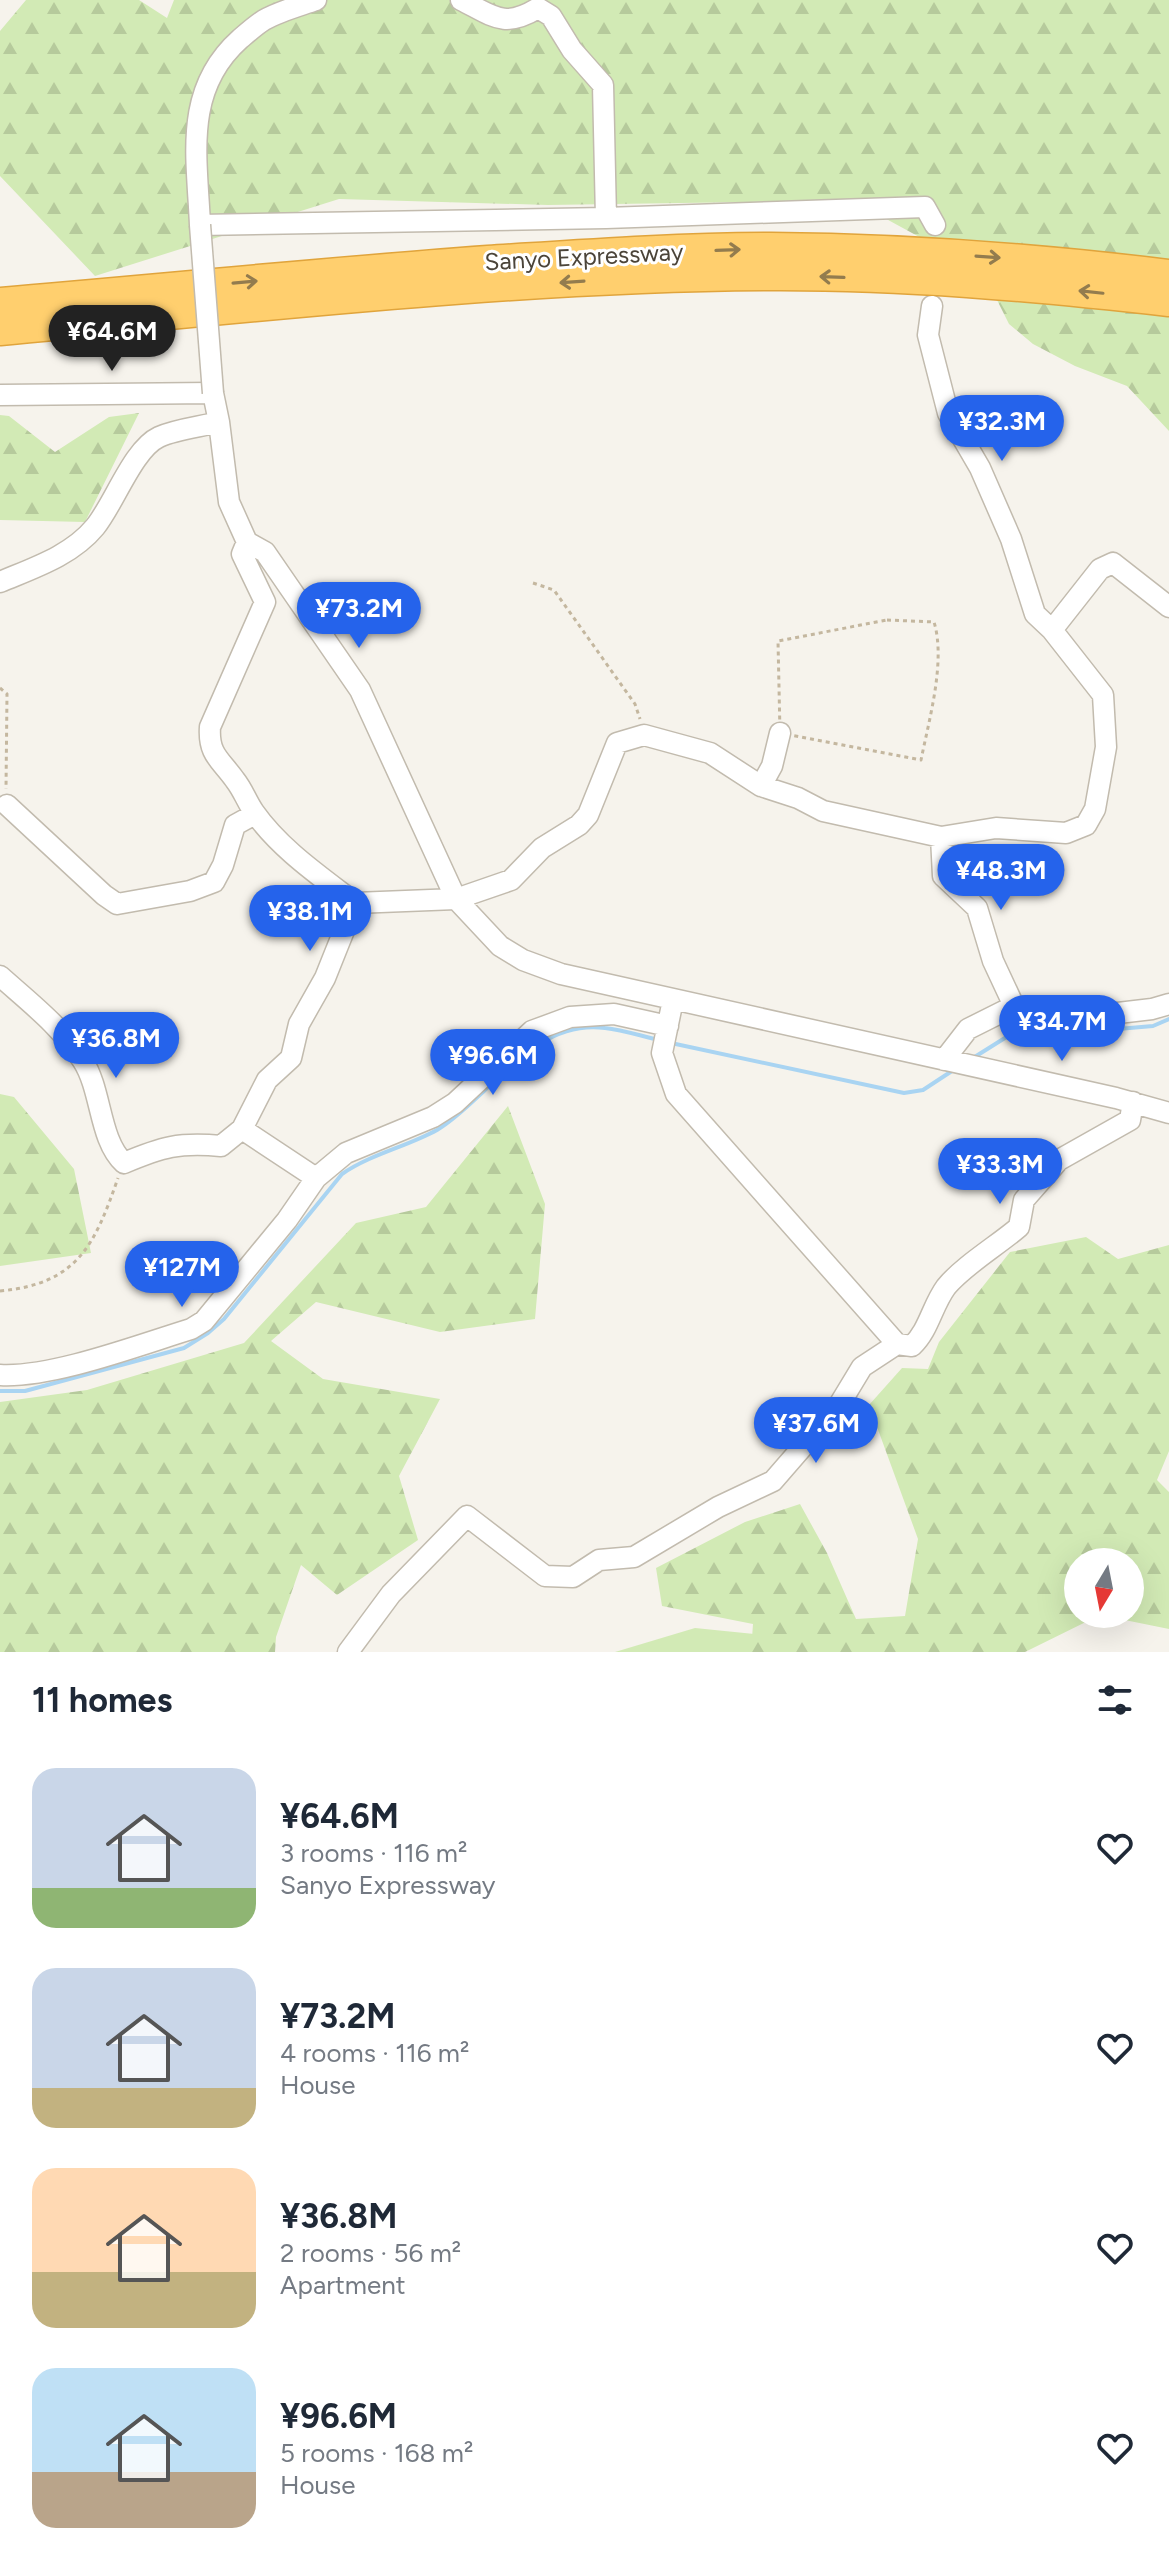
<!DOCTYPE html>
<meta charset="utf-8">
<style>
body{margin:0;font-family:Figtree,sans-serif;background:#f6f6f7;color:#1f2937;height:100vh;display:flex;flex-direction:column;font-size:30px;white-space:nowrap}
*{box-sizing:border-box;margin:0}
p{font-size:26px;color:#747a83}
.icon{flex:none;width:44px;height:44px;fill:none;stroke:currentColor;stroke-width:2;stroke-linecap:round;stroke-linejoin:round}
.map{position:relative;height:1652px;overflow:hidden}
.side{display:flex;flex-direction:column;background:#fff;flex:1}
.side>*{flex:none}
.needle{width:52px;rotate:190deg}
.tools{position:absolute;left:1064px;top:1548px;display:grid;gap:16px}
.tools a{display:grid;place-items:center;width:80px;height:80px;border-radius:50%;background:#fff;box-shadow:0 8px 32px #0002;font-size:40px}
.price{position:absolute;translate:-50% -68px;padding:0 18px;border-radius:28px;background:#2563eb;color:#fff;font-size:26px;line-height:52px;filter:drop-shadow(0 2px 4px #0008)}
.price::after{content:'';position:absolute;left:50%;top:48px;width:24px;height:18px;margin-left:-12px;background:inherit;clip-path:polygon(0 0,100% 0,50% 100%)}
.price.current{background:#222;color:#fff}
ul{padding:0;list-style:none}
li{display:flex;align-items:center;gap:24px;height:200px;padding:0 32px}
li span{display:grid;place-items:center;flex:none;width:224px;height:160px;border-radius:24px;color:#555}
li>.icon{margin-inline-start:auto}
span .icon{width:96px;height:96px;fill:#fffc;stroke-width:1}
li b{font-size:34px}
h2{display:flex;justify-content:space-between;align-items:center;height:96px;padding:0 32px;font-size:34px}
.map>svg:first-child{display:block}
</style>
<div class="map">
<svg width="1169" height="1652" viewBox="0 0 1169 1652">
<defs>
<pattern id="forest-firs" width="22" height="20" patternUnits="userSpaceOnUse" patternTransform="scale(2)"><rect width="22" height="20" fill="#d2eab5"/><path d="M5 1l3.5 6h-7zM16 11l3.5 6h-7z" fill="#b6ca9c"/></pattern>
</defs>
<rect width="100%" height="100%" fill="#f6f3ec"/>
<!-- green -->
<path fill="#d2eab5" d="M695 1628 764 1635 763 1652H615Z"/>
<!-- forest -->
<path fill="url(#forest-firs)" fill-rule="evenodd" d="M26 0H139L167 18 174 0H1169V431L1127 386 1075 366 1033 344 1009 324 993 292 956 257 857 203 804 201 548 205 339 199 95 276 0 176V31Z
M139 413 85 522 0 520V415L9 416 55 452 109 417Z
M0 1094 14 1097 74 1169 91 1253 0 1266Z
M508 1106 545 1204 535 1319 440 1332 316 1302 271 1341 323 1379 440 1399 399 1476 418 1540 337 1595 301 1565 276 1637 275 1652H0V1402L87 1390 244 1343 356 1223 426 1207Z
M1086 1237 1118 1259 1169 1245V1451L1157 1480 1169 1492V1629L1100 1615 1025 1652H751L753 1624 662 1606 656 1568 745 1522 800 1504 827 1553 856 1619 905 1616 918 1539 869 1405 902 1368 928 1369 939 1342 1010 1252ZM1078 1562H1130V1614H1078Z"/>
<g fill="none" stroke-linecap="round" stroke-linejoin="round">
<!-- stream -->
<path stroke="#a9d4f2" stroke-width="4" d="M671 1043 904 1093 923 1090 955 1069
M973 1058 1016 1031 1049 1028 1118 1029 1153 1026 1169 1019
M0 1391H25L184 1348 208 1333 224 1319 342 1174C371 1154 406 1147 437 1130 454 1120 469 1105 484 1091 517 1059 554 1021 605 1028 623 1030 641 1036 659 1040"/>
<!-- minor casing -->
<g stroke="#c2bbae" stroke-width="23">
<path id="minor" d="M316 0C299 6 280 11 264 20 256 25 247 33 240 39 183 90 197 156 200 225L606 218 925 207 935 225
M461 0C493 16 504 29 538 8
M538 8 551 16 572 50 603 85 606 218
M0 395 213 393 219 422 229 502 247 542 265 552 360 690 456 899 500 946 523 960 561 974 1116 1098 1169 1113
M247 542 242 554 265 602 210 727C208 755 221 760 235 780 243 790 247 802 254 812 280 849 320 876 355 903
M0 582C33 568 71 556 95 527 114 504 133 449 159 437 177 429 200 427 219 422
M1052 630 1100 569 1113 563 1169 607
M780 733 772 766 761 786 798 798 823 811 941 837 996 828 1066 833 1086 825 1095 809 1106 747 1103 695 1052 630 1035 614 1011 539 980 468 948 413 928 335 932 306
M7 805 104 895 117 904 190 891 214 882 223 865 235 825 255 814
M941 837 943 876 977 908 993 961 1014 1006
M0 976C29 1002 62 1027 83 1061 102 1091 99 1140 124 1163 162 1147 179 1142 221 1146L242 1129 267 1080 291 1058 299 1024 325 978 355 903 456 899 511 880 542 848 579 825 588 815 617 743 644 735 710 753 761 786
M944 1060 968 1029 1014 1006 1118 1013 1152 1009 1169 1004
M242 1129 316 1178
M897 1344 912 1346C929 1330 932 1306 946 1287 963 1266 998 1245 1019 1227L1024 1200 1059 1160 1130 1120 1133 1102
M0 1375C52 1378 139 1345 191 1329L204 1321 287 1220 316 1178 346 1153 433 1117 455 1103 532 1031 570 1017 614 1014 668 1026
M348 1652 391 1594 467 1516 545 1576 573 1577 599 1560 634 1557 718 1507 773 1481 839 1405 862 1367 897 1344 676 1094 662 1053 673 1000"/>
</g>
<!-- highway casing -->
<g stroke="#e0a43c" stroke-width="33">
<path id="highway" d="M0 303C163 289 325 273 488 261 582 255 677 248 771 248 905 249 1037 259 1169 275
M0 330C254 307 509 277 765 275 900 274 1035 286 1169 301"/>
</g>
<!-- path -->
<path stroke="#c4b79f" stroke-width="3" stroke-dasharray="4 4" stroke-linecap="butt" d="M533 583 554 590 635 704 640 719
M887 620 934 622C946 661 929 720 921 760L780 733 778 641Z
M0 688 7 694 6 789
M0 1291C78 1284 95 1244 118 1178"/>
<!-- minor -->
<use href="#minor" stroke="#fff" stroke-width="20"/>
<!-- highway -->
<use href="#highway" stroke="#ffcf6e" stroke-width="30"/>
<!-- minor-bridge casing -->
<g stroke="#c2bbae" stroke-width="23" stroke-linecap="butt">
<path id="minor-bridge" d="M200 225 213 393"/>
</g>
<!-- minor-bridge -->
<use href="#minor-bridge" stroke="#fff" stroke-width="20"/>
</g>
<!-- one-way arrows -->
<defs><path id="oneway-shaft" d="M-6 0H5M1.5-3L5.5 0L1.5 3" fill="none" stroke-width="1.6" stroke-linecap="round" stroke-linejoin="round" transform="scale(2)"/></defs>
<g stroke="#937c4e">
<use href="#oneway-shaft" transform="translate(728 250) rotate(-2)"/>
<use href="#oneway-shaft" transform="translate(988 257) rotate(4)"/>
<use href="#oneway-shaft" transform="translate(832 277) rotate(-178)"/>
<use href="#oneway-shaft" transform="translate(245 282) rotate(-5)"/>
<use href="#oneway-shaft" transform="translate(572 282) rotate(176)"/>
<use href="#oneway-shaft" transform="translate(1091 292) rotate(-174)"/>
</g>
<g text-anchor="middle" stroke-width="6" stroke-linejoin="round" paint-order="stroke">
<!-- street labels -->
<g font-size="24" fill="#4b4439" stroke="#fff">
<text transform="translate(584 257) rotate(-3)" y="8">Sanyo Expressway</text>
</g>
</g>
</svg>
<div class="tools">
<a><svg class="needle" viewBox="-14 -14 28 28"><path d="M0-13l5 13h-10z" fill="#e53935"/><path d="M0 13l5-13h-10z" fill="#747a83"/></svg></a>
</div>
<b class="price current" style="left:112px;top:373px">¥64.6M</b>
<b class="price" style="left:1002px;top:463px">¥32.3M</b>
<b class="price" style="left:359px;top:650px">¥73.2M</b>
<b class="price" style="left:1001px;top:912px">¥48.3M</b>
<b class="price" style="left:310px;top:953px">¥38.1M</b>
<b class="price" style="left:1062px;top:1063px">¥34.7M</b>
<b class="price" style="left:116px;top:1080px">¥36.8M</b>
<b class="price" style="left:493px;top:1097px">¥96.6M</b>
<b class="price" style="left:1000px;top:1206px">¥33.3M</b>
<b class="price" style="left:182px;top:1309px">¥127M</b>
<b class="price" style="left:816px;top:1465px">¥37.6M</b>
</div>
<section class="side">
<h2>11 homes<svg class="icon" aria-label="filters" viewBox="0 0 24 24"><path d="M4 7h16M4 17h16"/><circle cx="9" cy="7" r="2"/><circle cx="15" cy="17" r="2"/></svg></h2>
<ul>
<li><span style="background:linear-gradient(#c9d6e8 75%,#8fb573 0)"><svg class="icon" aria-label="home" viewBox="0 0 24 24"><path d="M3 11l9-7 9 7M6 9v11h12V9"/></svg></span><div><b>¥64.6M</b><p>3 rooms · 116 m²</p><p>Sanyo Expressway</p></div><svg class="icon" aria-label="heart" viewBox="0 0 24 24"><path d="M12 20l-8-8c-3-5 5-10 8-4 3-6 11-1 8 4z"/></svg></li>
<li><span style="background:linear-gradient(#c9d6e8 75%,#c2b280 0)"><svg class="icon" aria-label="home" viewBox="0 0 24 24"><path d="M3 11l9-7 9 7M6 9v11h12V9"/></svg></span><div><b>¥73.2M</b><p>4 rooms · 116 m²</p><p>House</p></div><svg class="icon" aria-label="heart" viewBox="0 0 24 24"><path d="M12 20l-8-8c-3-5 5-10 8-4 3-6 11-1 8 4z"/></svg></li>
<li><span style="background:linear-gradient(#ffd9b3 65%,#c2b280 0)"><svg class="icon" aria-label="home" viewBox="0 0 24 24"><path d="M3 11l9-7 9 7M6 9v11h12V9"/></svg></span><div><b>¥36.8M</b><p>2 rooms · 56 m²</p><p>Apartment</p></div><svg class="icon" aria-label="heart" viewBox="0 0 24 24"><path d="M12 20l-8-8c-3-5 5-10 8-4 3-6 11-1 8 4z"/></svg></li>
<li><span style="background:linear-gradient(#bfe0f5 65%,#b9a48a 0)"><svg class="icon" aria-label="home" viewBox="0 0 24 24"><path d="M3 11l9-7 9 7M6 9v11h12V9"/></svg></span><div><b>¥96.6M</b><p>5 rooms · 168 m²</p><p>House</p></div><svg class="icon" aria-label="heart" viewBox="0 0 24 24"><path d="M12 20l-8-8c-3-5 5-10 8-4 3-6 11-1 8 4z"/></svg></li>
</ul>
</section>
